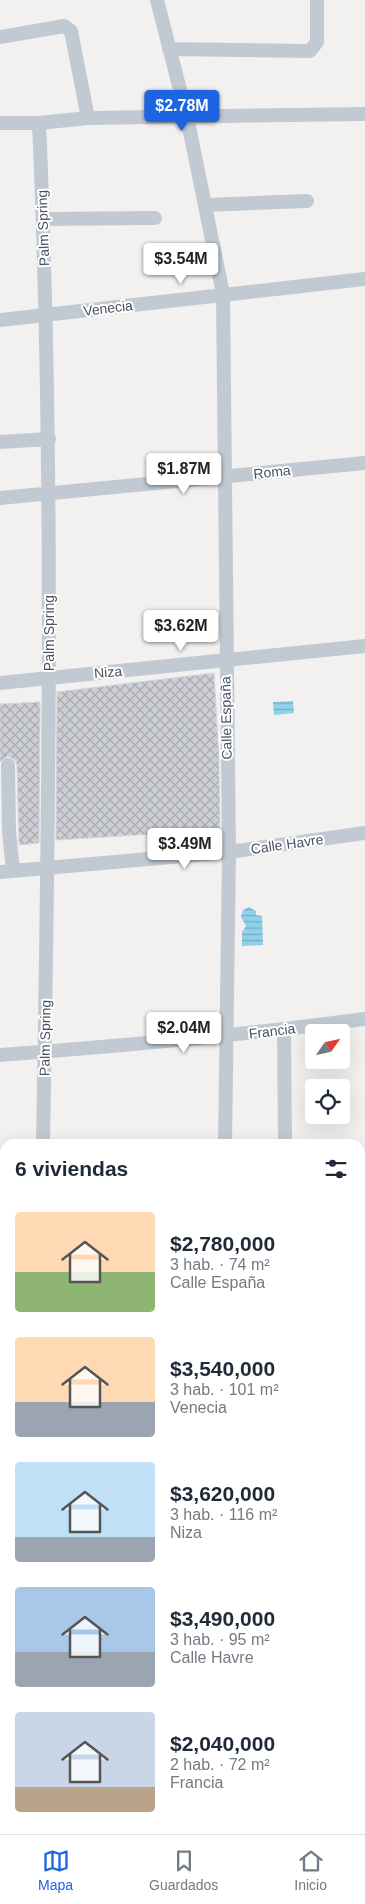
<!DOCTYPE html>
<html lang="es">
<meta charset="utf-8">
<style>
body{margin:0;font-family:Arial,sans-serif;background:#f2f2f3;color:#1f2937;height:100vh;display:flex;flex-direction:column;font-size:19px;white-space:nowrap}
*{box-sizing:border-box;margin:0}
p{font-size:16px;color:#747a83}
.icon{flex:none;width:28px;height:28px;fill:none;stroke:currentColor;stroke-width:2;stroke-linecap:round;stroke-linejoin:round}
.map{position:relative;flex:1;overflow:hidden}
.sheet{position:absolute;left:0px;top:1139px;width:365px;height:696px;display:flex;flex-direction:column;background:#fff;border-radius:15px 15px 0 0;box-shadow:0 5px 20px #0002}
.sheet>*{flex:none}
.needle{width:32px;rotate:56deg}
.controls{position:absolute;left:305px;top:1024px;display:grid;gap:10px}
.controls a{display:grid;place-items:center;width:45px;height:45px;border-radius:5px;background:#fff;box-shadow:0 5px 20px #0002;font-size:25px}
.price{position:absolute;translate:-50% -42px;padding:0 11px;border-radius:5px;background:#fff;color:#222;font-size:16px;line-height:32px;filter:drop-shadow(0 1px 2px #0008)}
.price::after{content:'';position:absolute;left:50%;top:30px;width:15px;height:11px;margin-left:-8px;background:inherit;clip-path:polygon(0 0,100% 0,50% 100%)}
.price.selected{background:#1d65e0;color:#fff}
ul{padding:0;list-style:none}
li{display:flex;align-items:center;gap:15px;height:125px;padding:0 15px}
li span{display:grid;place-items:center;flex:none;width:140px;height:100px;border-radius:5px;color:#555}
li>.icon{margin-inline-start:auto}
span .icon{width:60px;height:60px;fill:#fffc;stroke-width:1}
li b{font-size:21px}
h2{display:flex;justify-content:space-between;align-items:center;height:60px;padding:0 15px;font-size:21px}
.dock{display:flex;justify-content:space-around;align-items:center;height:70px;border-top:1px solid #e0e1e3;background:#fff;font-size:14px;color:#747a83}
.dock a{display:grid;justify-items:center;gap:2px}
.dock .selected{color:#1d65e0}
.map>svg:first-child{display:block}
</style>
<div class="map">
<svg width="365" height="1834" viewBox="0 0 365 1834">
<defs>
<pattern id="water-rules" width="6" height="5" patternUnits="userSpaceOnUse" patternTransform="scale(1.25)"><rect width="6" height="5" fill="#8fd1ea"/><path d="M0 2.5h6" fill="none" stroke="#77acc1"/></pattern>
<pattern id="building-cross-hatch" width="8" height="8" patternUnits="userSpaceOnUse" patternTransform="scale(1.25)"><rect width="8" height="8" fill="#cdcfd5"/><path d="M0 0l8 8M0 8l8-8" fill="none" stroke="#a8abb0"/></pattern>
</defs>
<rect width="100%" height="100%" fill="#f3f1f0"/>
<!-- park -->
<path fill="#c0efd5" d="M0 1831 141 1834H0Z"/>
<!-- water -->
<path fill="url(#water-rules)" d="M293 701 294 713 274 715 273 702Z
M249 907 256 911V915L262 916 263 945 242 946V932L246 926 241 917 243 910Z"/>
<!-- building -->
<path fill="url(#building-cross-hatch)" stroke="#d4d6dc" d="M214 673 219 761 220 830 56 840 57 692Z
M40 702 39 843 19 845 17 765 15 760 8 756 0 762V704Z"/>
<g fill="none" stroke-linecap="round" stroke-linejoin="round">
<!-- minor -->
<path stroke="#c1cad2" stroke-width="14" d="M157 0 187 117 223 294 229 852 225 1144
M0 37 64 26 71 31 88 118
M169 49 310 51 317 42V0
M0 123H39L88 118 365 114
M39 123C54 463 49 803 43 1144
M206 205 307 201
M43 219 155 218
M0 320 365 279
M0 442 49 439
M0 498 365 463
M0 683 365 646
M8 765 9 831 13 871
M0 872 229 852 365 833
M284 1029 285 1144
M0 1055C122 1046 244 1035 365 1019
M360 1249H365
M0 1250H5
M0 1409H5
M360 1430H365
M360 1615 365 1616
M0 1816H5
M360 1818H365
M165 1834 169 1830"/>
</g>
<g text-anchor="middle" stroke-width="4" stroke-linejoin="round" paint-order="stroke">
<!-- street labels -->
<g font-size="14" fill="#49525e" stroke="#fff">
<text transform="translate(43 228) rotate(-92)" y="5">Palm Spring</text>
<text transform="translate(108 308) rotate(-7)" y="5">Venecia</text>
<text transform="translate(272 472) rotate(-6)" y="5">Roma</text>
<text transform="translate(49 633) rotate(-90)" y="5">Palm Spring</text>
<text transform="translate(108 672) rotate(-5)" y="5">Niza</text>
<text transform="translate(226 718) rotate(-91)" y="5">Calle España</text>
<text transform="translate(287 844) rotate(-8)" y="5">Calle Havre</text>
<text transform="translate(272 1031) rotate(-7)" y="5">Francia</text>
<text transform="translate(45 1038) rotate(-89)" y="5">Palm Spring</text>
</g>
</g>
</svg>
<div class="controls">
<a><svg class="needle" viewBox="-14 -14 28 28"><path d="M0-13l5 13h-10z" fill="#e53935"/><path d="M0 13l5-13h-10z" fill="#747a83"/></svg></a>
<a><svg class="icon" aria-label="locate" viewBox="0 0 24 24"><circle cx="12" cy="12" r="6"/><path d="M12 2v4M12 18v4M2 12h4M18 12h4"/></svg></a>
</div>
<b class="price selected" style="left:182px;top:132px">$2.78M</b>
<b class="price" style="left:181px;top:285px">$3.54M</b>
<b class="price" style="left:184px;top:495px">$1.87M</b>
<b class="price" style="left:181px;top:652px">$3.62M</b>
<b class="price" style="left:185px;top:870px">$3.49M</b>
<b class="price" style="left:184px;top:1054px">$2.04M</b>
<section class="sheet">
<h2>6 viviendas<svg class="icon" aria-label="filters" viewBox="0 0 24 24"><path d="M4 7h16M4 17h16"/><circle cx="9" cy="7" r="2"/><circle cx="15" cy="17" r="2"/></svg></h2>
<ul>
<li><span style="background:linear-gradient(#ffd9b3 60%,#8fb573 0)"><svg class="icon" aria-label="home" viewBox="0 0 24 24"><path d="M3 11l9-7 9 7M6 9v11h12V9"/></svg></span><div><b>$2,780,000</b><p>3 hab. · 74 m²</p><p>Calle España</p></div></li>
<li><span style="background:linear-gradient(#ffd9b3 65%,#9aa5b1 0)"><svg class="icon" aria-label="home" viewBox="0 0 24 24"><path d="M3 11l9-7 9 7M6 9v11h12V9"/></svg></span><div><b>$3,540,000</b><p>3 hab. · 101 m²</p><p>Venecia</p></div></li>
<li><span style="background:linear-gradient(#bfe0f5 75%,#9aa5b1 0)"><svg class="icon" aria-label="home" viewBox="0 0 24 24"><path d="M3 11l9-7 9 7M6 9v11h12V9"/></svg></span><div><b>$3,620,000</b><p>3 hab. · 116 m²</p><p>Niza</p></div></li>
<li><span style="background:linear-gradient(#a9c7e8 65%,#9aa5b1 0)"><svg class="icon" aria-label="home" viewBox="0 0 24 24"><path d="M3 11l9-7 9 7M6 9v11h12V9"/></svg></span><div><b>$3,490,000</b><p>3 hab. · 95 m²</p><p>Calle Havre</p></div></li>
<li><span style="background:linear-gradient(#c9d6e8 75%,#b9a48a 0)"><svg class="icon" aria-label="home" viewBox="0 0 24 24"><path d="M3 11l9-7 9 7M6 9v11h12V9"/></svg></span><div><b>$2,040,000</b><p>2 hab. · 72 m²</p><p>Francia</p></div></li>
</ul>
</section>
</div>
<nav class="dock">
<a class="selected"><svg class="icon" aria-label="map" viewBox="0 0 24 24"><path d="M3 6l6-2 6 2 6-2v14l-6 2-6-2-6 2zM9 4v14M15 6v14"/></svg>Mapa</a>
<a><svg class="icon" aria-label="saved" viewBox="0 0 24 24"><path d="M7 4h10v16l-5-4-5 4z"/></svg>Guardados</a>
<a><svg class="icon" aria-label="home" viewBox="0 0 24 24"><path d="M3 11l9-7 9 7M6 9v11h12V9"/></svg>Inicio</a>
</nav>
